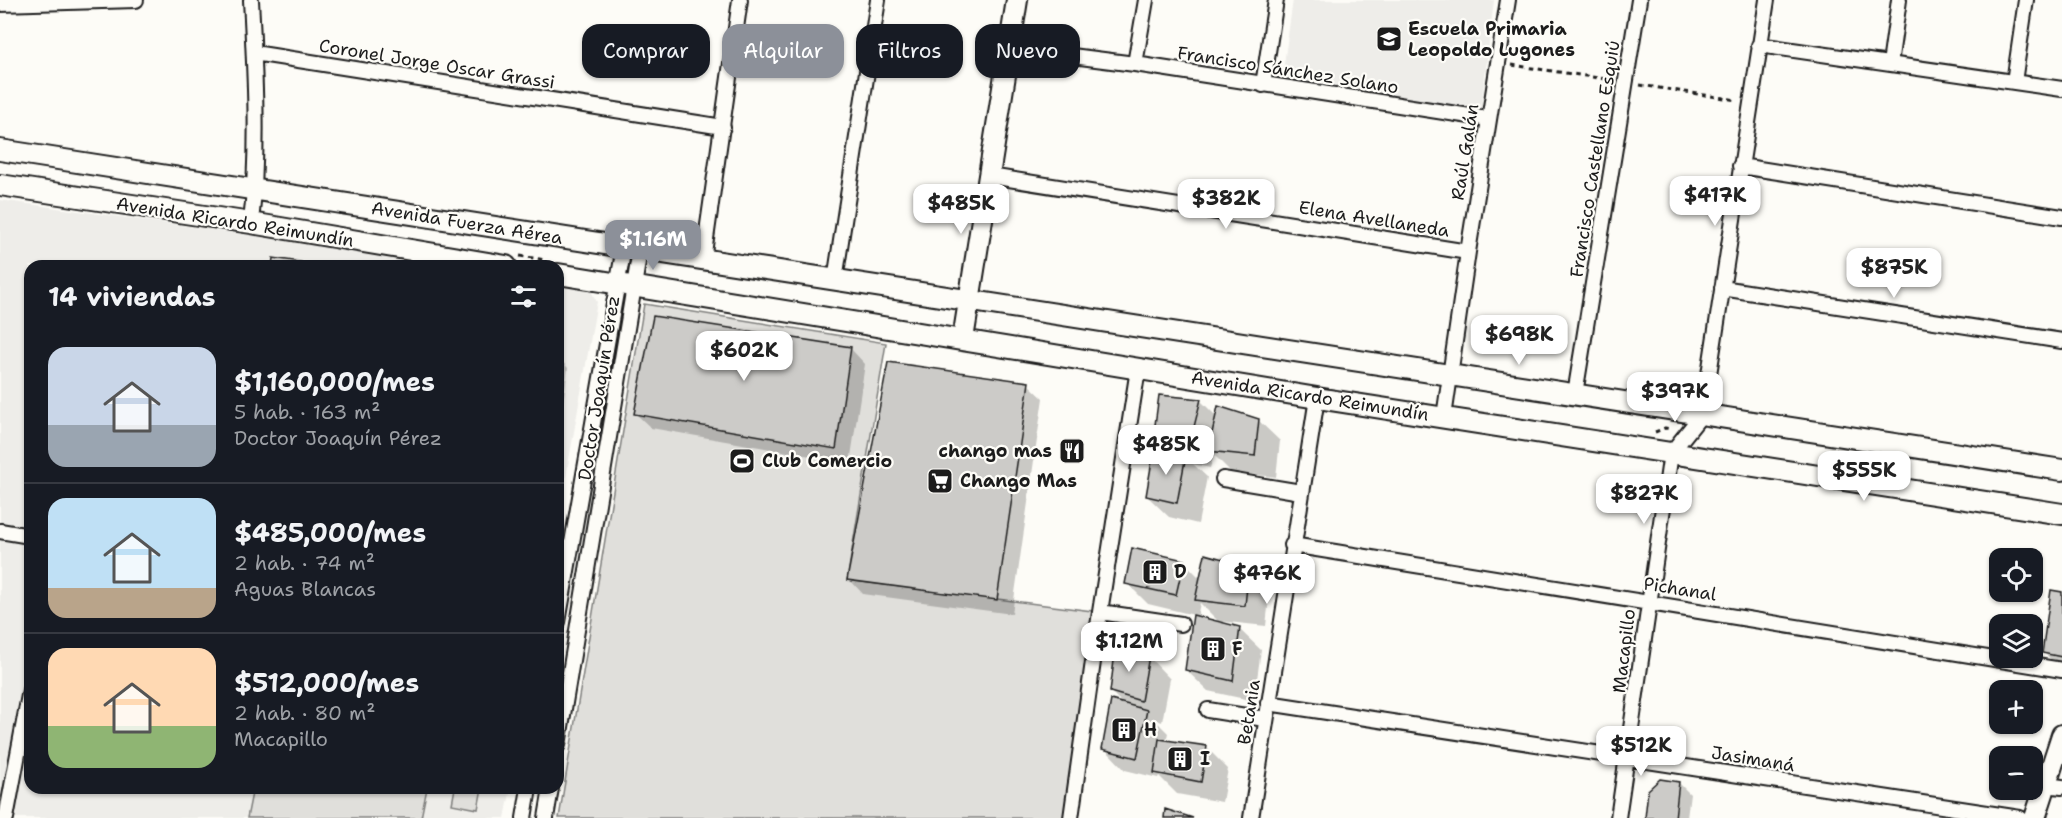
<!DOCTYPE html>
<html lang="es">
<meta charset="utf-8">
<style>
body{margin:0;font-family:"Shantell Sans",sans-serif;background:#20242c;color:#f1f3f6;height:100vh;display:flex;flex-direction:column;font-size:22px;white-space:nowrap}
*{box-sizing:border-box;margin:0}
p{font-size:20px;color:#9ea1a6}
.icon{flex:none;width:33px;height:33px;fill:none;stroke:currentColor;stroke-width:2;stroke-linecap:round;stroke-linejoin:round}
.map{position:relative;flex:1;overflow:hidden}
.details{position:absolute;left:24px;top:260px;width:540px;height:534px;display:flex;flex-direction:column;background:#171b24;border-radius:18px;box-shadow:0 2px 4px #0004}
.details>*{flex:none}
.guide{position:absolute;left:582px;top:24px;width:570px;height:54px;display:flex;gap:12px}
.controls{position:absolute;left:1989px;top:548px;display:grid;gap:12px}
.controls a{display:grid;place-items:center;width:54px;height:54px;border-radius:12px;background:#171b24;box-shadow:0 2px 4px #0004;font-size:30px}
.price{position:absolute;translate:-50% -51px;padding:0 14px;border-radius:12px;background:#fff;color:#222;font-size:20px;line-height:39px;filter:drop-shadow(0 2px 3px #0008)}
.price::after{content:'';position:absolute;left:50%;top:36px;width:18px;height:14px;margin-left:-9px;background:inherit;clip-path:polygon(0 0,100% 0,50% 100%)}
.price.selected{background:#8c9099;color:#fff}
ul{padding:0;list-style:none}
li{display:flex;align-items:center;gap:18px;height:150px;padding:0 24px}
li+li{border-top:2px solid #363941}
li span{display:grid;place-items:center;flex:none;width:168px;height:120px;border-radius:18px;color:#555}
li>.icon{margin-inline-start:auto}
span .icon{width:72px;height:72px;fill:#fffc;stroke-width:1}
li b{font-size:26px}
h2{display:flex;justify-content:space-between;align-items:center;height:72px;padding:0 24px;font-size:26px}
.pill{padding:0 21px;border-radius:18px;background:#171b24;box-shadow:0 2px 4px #0004;font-size:21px;line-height:54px}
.pill.selected{background:#8c9099;color:#fff}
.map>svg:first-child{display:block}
</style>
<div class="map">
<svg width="2062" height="818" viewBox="0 0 2062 818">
<rect width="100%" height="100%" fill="#fdfcf7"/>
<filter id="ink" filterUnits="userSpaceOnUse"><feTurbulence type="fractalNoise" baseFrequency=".0167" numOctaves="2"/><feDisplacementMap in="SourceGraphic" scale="12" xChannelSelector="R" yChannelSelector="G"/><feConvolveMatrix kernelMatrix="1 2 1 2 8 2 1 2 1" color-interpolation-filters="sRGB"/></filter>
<g filter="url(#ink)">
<!-- built -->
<path fill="#eeede9" d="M1293 0H1494L1481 111 1282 78Z
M0 200 466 265 30 266V788H511L505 818H0Z
M558 279 586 282 597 302 558 522Z"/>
<!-- green -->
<path fill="#e0dfdb" stroke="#7e7e7c" stroke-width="1.5" d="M644 304 886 343 847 580 1100 612 1071 818H559Z
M253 788H427L421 818H247Z
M455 788H482L478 809 452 804Z"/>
<!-- shadow -->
<path fill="#0003" d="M851 349 865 364 850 463 651 428 636 414Z
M558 357 568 368 561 418H558Z
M1028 384 1043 398 1012 614 863 594 849 579Z
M1160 396 1201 401 1217 417 1258 420 1280 441 1276 477 1231 472 1214 455 1210 468 1193 464 1207 477 1198 524 1169 517 1147 496 1169 453 1154 439Z
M1183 561 1201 579 1248 567 1270 589 1266 626 1218 621 1200 603 1197 618 1239 629 1261 650 1254 701 1208 691 1186 670 1194 615 1148 604 1127 583Z
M2062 594V665L2055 663 2043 652Z
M1149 657 1170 679 1162 722 1154 719 1168 733 1166 741 1206 747 1228 769 1222 802 1177 794 1159 776 1158 778 1125 770 1104 748 1125 706 1111 692Z
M1679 783 1690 794 1687 818H1647Z"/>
<!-- building -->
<path fill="#cccbc8" stroke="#1c1c1c" stroke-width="1.5" d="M273 258 301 262 300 266H272Z
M653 316 851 347 836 449 634 414Z
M888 362 1029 382 997 600 847 580Z
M1159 395 1201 399 1189 447 1153 440Z
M1218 406 1259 419 1255 456 1208 451Z
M1154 449 1186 455 1177 503 1146 496Z
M1132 548 1184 560 1176 595 1125 584Z
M1205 554 1249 566 1245 606 1195 600Z
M2051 590 2062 592V657L2042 653Z
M1193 615 1240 627 1233 681 1185 670Z
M1116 645 1149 656 1141 701 1110 692Z
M1111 700 1147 710 1137 758 1102 749Z
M1159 739 1207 746 1201 782 1154 773Z
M1660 779 1679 782 1675 818H1645L1648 790Z
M1165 809 1193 818H1164Z"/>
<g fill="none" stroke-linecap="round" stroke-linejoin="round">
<!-- street casing -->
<g stroke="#1c1c1c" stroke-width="18">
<path id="street" d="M0 4 136 0
M1759 45 2062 89
M1009 48 1135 64 1489 119
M254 53 723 127
M1135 64 1146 0
M1890 64 1899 0
M2014 82 2026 0
M1263 85 1276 0
M1740 166 2062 217
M990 176 1468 252
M251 223C259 150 255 74 251 0
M703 260 740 0
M835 280 878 0
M1722 288 2062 341
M1575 394 1639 0
M1444 417 1468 252 1508 0
M1223 479 1301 492
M0 531 30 536
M1292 545 2062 670
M1100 612 1181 624
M558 622 624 247
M1268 703 2020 818
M1208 710 1265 719
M558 745 640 250
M2046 785 2062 787
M6 818 30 690
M524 818 529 788
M546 818 551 788
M1071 818 1100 612 1138 369
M1251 818 1317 398
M1618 818 1671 453 1703 413 1767 0"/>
</g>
<!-- secondary casing -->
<g stroke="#1c1c1c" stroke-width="24">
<path id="secondary" d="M0 150C687 259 1375 360 2062 470
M0 185 251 223 506 266
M558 274 1317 398 2062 514
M963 339 1017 0
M2035 818 2062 735"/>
</g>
<!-- path -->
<path stroke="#1c1c1c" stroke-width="3" stroke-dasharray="4.5 4.5" stroke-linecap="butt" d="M1512 65 1612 80
M1640 85 1737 100
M520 256 546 260
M1655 432 1665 428 1672 429"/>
<!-- street -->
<use href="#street" stroke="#fdfcf7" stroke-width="14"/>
<!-- secondary -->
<use href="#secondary" stroke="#fdfcf7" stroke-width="20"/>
</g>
</g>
<!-- icons -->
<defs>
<g id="school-square" transform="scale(1.35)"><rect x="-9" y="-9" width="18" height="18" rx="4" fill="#1c1c1c" stroke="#fdfcf7"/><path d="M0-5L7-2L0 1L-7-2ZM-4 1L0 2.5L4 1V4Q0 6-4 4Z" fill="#fff"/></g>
<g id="restaurant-square" transform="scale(1.35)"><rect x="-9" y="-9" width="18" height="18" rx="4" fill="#1c1c1c" stroke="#fdfcf7"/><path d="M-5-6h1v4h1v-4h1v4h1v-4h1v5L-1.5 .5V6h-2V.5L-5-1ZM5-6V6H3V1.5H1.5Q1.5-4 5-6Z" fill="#fff"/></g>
<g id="stadium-square" transform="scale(1.35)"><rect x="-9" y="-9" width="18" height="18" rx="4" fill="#1c1c1c" stroke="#fdfcf7"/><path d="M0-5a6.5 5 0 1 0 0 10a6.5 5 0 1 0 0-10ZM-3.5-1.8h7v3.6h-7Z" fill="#fff"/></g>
<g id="supermarket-square" transform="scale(1.35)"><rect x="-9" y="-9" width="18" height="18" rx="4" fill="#1c1c1c" stroke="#fdfcf7"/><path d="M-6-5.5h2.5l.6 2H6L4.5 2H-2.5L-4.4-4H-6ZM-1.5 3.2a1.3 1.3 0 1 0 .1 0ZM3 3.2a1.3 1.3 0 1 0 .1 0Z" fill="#fff"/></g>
<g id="building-square" transform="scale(1.35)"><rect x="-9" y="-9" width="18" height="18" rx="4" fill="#1c1c1c" stroke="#fdfcf7"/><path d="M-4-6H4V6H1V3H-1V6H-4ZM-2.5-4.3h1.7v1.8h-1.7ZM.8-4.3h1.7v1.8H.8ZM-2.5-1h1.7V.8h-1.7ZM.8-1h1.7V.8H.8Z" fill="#fff"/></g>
</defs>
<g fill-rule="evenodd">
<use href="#school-square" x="1389" y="39"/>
<use href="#restaurant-square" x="1072" y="451"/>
<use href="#stadium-square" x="742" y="461"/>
<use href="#supermarket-square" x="940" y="481"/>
<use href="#building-square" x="1155" y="572"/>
<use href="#building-square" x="1213" y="649"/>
<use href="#building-square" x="1124" y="730"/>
<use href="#building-square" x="1180" y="759"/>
</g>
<g text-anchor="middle" stroke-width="4.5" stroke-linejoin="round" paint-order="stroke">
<!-- poi labels -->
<g font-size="18" font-weight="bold" fill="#1c1c1c" stroke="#fdfcf7" text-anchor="start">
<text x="1408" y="35">Escuela Primaria<tspan x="1408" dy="21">Leopoldo Lugones</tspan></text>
<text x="1052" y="457" text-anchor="end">chango mas</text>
<text x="762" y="467">Club Comercio</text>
<text x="960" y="487">Chango Mas</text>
<text x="1174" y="578">D</text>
<text x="1232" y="655">F</text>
<text x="1144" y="736">H</text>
<text x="1200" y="765">I</text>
</g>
<!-- street labels -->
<g font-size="18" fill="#1c1c1c" stroke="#fdfcf7">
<text transform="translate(437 64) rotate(9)" y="6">Coronel Jorge Oscar Grassi</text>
<text transform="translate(1288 70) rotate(9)" y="6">Francisco Sánchez Solano</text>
<text transform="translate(1465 152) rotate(-81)" y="6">Raúl Galán</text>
<text transform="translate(1595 159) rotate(-81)" y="6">Francisco Castellano Esquiú</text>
<text transform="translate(1374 219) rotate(9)" y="6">Elena Avellaneda</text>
<text transform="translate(235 222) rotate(9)" y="6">Avenida Ricardo Reimundín</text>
<text transform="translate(467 223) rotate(9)" y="6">Avenida Fuerza Aérea</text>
<text transform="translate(599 388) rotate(-81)" y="6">Doctor Joaquín Pérez</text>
<text transform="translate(1310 396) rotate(9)" y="6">Avenida Ricardo Reimundín</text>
<text transform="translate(1680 589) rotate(9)" y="6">Pichanal</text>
<text transform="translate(1624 651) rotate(-83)" y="6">Macapillo</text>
<text transform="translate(1249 712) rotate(-81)" y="6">Betania</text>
<text transform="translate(1753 759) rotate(9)" y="6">Jasimaná</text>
</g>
</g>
</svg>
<div class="controls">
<a><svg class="icon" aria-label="locate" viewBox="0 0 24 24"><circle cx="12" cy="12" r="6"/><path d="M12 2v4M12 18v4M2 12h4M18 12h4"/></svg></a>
<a><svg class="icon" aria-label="layers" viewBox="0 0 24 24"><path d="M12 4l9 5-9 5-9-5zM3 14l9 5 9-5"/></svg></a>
<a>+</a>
<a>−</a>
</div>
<b class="price" style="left:1715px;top:227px">$417K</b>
<b class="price" style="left:1226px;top:230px">$382K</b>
<b class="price" style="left:961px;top:235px">$485K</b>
<b class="price selected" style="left:653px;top:271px">$1.16M</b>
<b class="price" style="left:1894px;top:299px">$875K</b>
<b class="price" style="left:1519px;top:366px">$698K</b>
<b class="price" style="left:744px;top:382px">$602K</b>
<b class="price" style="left:1675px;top:423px">$397K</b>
<b class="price" style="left:1166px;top:476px">$485K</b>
<b class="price" style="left:1864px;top:502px">$555K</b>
<b class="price" style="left:1644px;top:525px">$827K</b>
<b class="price" style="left:1267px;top:605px">$476K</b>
<b class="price" style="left:1129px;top:673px">$1.12M</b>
<b class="price" style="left:1641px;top:777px">$512K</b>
<div class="guide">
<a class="pill">Comprar</a>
<a class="pill selected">Alquilar</a>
<a class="pill">Filtros</a>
<a class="pill">Nuevo</a>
</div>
<section class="details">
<h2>14 viviendas<svg class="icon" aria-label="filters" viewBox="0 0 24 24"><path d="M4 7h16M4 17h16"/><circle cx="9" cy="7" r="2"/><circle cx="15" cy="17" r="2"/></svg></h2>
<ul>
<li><span style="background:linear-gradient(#c9d6e8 65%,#9aa5b1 0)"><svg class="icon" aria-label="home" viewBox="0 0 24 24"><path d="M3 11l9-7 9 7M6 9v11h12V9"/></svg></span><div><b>$1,160,000/mes</b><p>5 hab. · 163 m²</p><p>Doctor Joaquín Pérez</p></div></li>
<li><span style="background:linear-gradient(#bfe0f5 75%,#b9a48a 0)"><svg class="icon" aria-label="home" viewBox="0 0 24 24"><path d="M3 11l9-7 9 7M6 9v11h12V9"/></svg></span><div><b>$485,000/mes</b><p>2 hab. · 74 m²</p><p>Aguas Blancas</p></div></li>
<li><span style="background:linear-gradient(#ffd9b3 65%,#8fb573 0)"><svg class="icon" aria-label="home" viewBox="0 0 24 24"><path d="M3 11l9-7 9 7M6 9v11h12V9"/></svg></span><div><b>$512,000/mes</b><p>2 hab. · 80 m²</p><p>Macapillo</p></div></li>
</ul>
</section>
</div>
